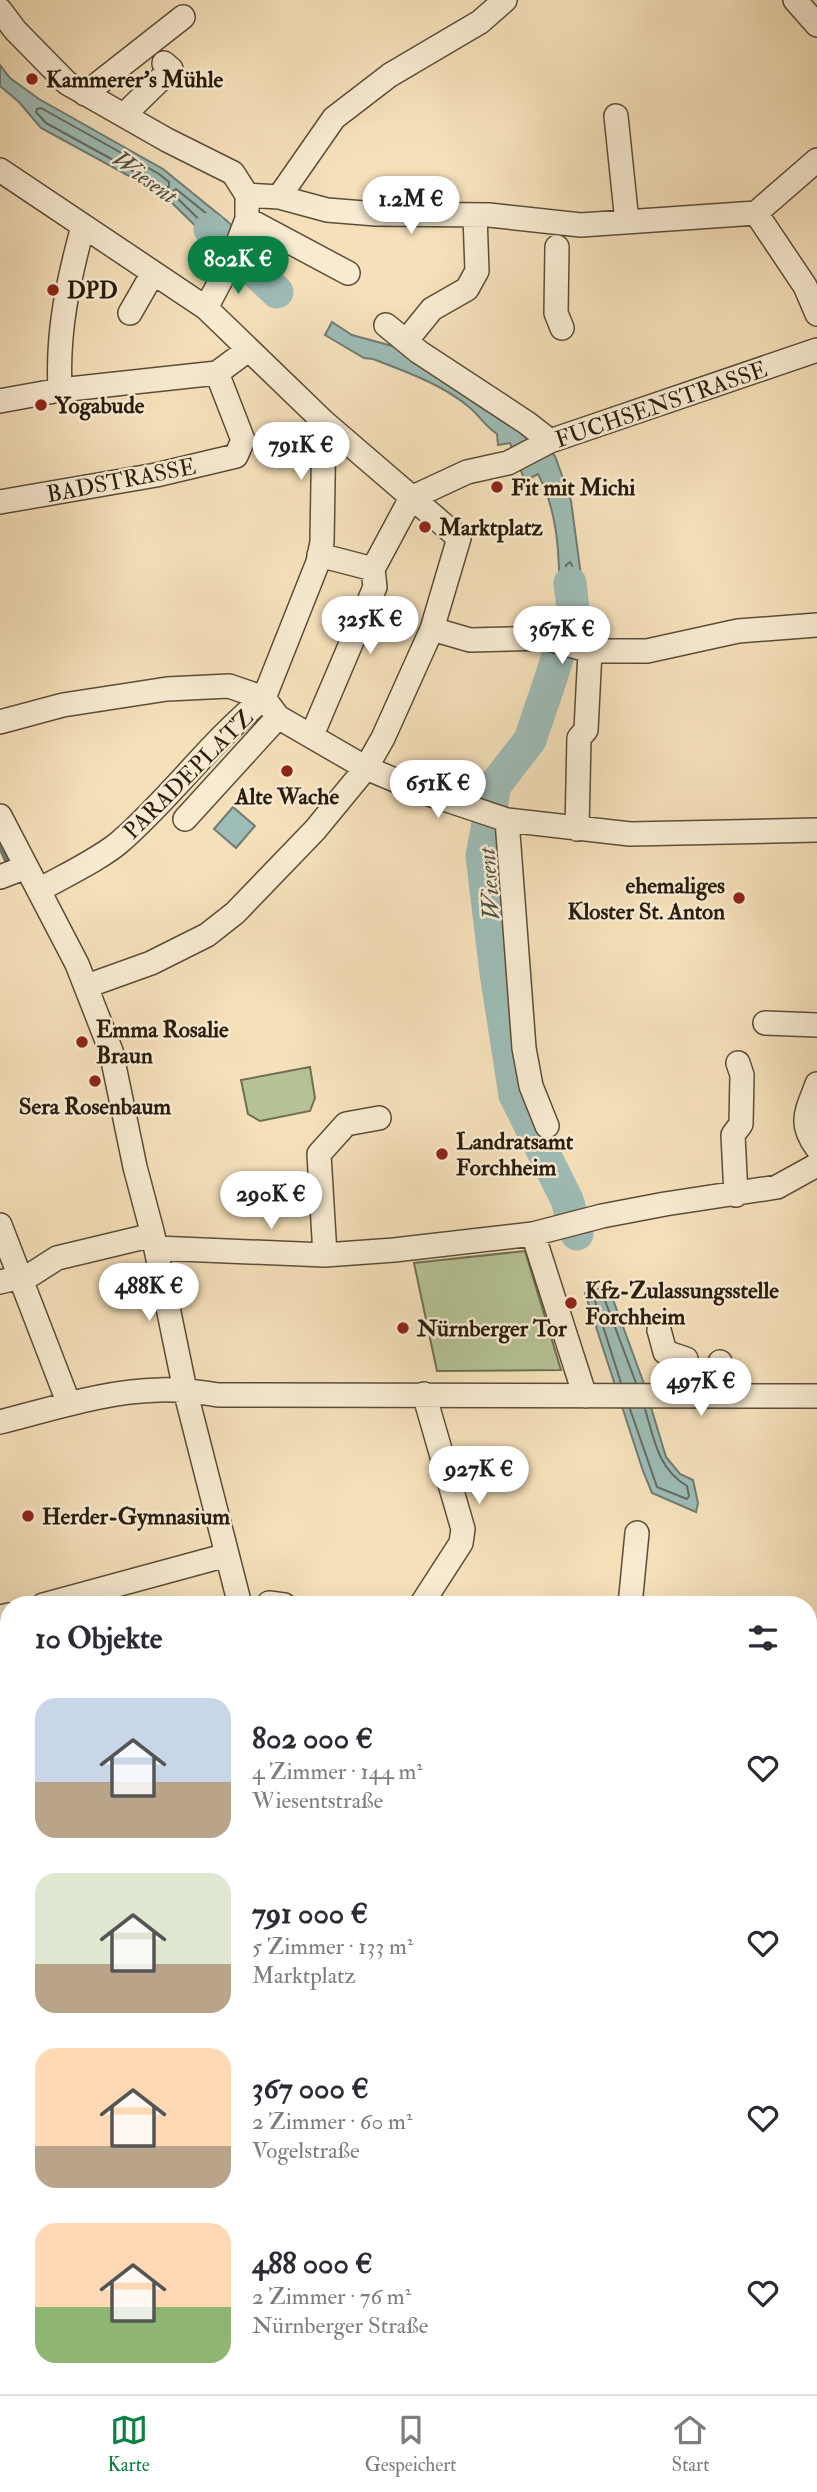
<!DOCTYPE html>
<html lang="de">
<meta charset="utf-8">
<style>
body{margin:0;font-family:"IM FELL Double Pica",serif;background:#f2f2f3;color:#2b2b33;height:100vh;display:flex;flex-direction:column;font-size:26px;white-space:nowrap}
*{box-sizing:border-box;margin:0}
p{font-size:23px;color:#7c7c81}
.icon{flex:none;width:38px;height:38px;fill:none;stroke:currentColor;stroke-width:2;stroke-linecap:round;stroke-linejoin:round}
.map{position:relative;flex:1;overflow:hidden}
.panel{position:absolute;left:0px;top:1596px;width:817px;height:798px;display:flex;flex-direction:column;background:#fff;border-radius:28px 28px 0 0;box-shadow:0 7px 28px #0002}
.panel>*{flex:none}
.price{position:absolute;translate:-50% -60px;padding:0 16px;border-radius:24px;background:#fff;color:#222;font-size:23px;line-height:46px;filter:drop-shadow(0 2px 4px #0008)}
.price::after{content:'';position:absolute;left:50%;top:42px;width:21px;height:16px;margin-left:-10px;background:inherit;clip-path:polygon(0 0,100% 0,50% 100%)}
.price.on{background:#0b8043;color:#fff}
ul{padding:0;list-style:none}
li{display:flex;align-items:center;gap:21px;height:175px;padding:0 35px}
li span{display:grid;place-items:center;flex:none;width:196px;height:140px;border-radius:21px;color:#555}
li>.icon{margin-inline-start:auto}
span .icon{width:84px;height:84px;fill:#fffc;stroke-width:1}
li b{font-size:30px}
h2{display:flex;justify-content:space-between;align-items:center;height:84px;padding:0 35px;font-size:30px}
.menu{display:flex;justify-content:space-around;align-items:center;height:98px;border-top:2px solid #e1e1e2;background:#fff;font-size:19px;color:#7c7c81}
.menu a{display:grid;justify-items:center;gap:4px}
.menu .on{color:#0b8043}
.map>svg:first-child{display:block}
</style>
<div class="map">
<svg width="817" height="2394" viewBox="0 0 817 2394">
<rect width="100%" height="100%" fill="#f5e0ba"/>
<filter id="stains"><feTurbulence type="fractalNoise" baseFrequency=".00286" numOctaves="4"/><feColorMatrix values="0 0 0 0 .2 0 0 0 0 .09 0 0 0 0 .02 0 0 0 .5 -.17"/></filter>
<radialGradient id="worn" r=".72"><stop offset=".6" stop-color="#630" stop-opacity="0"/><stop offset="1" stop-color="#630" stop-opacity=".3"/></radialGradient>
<!-- green -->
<path fill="#b5c395" stroke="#6f7051" stroke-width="2" d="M310 1067 315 1098 310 1111 260 1121 248 1114 241 1080Z
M525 1251 561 1370 437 1371 414 1263Z
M9 1813V1918H8L0 1888V1815Z
M9 1980V2043L0 2045V1982Z
M123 2385H253V2394H121Z"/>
<!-- water -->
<path fill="#9dbcb6" stroke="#6f7c72" stroke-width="2" d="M0 65 10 78 39 99 163 169 227 221 232 226 225 255 164 195 41 128 19 102 0 86Z
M332 322 352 335 396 347 533 434 555 456 571 501 582 583 585 631 554 625 556 609 560 606C559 560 560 516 538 474L525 481 510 443 498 445 497 434C484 425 480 416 469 407 442 384 406 372 373 359L364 358 325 335Z
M233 807 255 826 236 848 214 829Z
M608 1286 643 1381 666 1457 680 1474 693 1480 698 1503 696 1512 652 1493 643 1471 585 1293Z"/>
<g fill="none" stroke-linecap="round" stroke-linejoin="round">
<!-- shore -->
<path stroke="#636c62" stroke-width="2" d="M41 108 159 174 169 182V187L164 188 46 123 36 112 37 109Z
M176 189 223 227 222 237H217L174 195 173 191Z
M570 562C579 575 576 602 577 618L574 622 564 620 562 617 567 606 566 565Z
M621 1383 595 1301 600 1296 604 1298 636 1383
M630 1409 657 1487 687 1499 689 1496 687 1486C658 1469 654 1439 645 1409"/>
<!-- stream -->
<path stroke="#6f7c72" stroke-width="5" d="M0 846 8 864"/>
<!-- river -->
<path stroke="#9dbcb6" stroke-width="33" d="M210 229 277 292
M570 583 573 608 550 681 530 740 495 785 482 856 496 973 515 1095 567 1200 577 1234"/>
<!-- minor casing -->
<g stroke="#5c4d38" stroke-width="26">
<path id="minor" d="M795 0 817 25
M0 10 15 30 67 83 167 140 233 173 247 195V219L230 263 206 308
M85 94 183 17
M124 115 171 69 164 63
M616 116 627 222
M0 170 206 308 324 422 459 538 432 629 383 738 366 768 315 830 235 913 207 935 151 963 87 986
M247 195 279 197 327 210 376 214 489 215 581 225 756 213
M279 197 334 118 390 75 480 22 505 0
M756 213 805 286 817 314
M756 213 817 160
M247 219 348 273
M557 247 556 313 562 328
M130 313 153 273
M386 325 419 352 527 423 550 441
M406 341 432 309 467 289 477 271 475 215
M60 390C57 331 68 282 83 226
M0 401 60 390 217 373 248 350
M0 502 156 475 236 456 243 440 217 373
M319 555 373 569
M432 629 470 640 546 638 590 651H647L738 631 817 625
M264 698 278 717 366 768 426 793 507 820 630 834 817 830
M0 722 63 705 167 689 229 686 264 698
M312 735 375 587 373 569 411 498 467 472 508 463 550 441 817 350
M0 816 77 964 111 1051 135 1167 153 1235 185 1390 240 1605
M185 819 278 717
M507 820 524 1048 531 1086 547 1126
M577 829 579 738 586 730 590 651
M0 877 26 867
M39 890C62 877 104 857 122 840 172 796 212 740 264 698L318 562 322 542 324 422
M765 1023 817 1025
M817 1084C807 1112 798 1122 817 1148
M736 1195 733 1135 741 1124 742 1075 738 1063
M0 1225 69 1404
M533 1234 585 1396
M156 1248 325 1255 394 1250 533 1234 602 1216 665 1204 777 1187 817 1165
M325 1255 319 1154 346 1124 379 1118
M0 1282 32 1274 57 1258 153 1235
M659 1330 665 1352 686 1359 693 1396
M720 1362 725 1396
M0 1422C52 1409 105 1391 159 1390 179 1389 198 1392 218 1395L817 1396
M269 1603 284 1605
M43 1605 227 1555
M421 1605 461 1543 463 1529 424 1394
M630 1605 637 1533
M0 1617 9 1615
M808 1697 817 1698
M808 1829 817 1830
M0 1928 9 1926
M0 2237 9 2230
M817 2272V2319
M372 2385 373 2394
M542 2385 543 2394
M107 2394 110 2385"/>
</g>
<!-- minor -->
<use href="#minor" stroke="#f8ebd2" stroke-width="23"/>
</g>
<!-- markers -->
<g fill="#8f2418" stroke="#f8ebd2" stroke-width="2.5">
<circle cx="32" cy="79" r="7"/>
<circle cx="53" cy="290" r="7"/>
<circle cx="41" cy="405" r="7"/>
<circle cx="497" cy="487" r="7"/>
<circle cx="425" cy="527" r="7"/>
<circle cx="287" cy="771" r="7"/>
<circle cx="739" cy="898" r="7"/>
<circle cx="82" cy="1042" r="7"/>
<circle cx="95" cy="1081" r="7"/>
<circle cx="442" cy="1154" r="7"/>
<circle cx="571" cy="1303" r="7"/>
<circle cx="403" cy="1328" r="7"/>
<circle cx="28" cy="1516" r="7"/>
</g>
<g text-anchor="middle" stroke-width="5" stroke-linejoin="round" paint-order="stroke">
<!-- poi labels -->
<g font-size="23" font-weight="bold" fill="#291c0d" stroke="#f8ebd2" text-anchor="start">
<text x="46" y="87">Kammerer's Mühle</text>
<text x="67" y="298">DPD</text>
<text x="55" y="413">Yogabude</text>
<text x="511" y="495">Fit mit Michi</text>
<text x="439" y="535">Marktplatz</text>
<text x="287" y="804" text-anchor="middle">Alte Wache</text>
<text x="725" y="893" text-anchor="end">ehemaliges<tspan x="725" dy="26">Kloster St. Anton</tspan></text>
<text x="96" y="1037">Emma Rosalie<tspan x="96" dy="26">Braun</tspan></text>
<text x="95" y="1114" text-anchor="middle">Sera Rosenbaum</text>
<text x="456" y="1149">Landratsamt<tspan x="456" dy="26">Forchheim</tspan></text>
<text x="585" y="1298">Kfz-Zulassungsstelle<tspan x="585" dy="26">Forchheim</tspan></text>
<text x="417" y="1336">Nürnberger Tor</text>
<text x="42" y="1524">Herder-Gymnasium</text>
</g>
<!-- street labels -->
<g font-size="23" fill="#291c0d" stroke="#f8ebd2">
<text transform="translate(661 404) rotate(-19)" y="8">FUCHSENSTRASSE</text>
<text transform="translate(121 480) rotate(-11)" y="8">BADSTRASSE</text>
<text transform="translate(188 774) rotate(-45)" y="8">PARADEPLATZ</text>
</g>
<!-- water labels -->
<g font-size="24" font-style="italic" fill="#525448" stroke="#f8ebd2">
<text transform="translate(145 177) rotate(36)" y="8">Wiesent</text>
<text transform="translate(489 884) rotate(-94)" y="8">Wiesent</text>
</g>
</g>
<rect width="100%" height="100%" filter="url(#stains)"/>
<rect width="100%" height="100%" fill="url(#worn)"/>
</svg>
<b class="price" style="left:411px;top:236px">1.2M €</b>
<b class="price on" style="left:238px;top:296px">802K €</b>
<b class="price" style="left:301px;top:482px">791K €</b>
<b class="price" style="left:370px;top:656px">325K €</b>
<b class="price" style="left:562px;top:666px">367K €</b>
<b class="price" style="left:438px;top:820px">651K €</b>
<b class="price" style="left:271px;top:1231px">290K €</b>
<b class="price" style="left:149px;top:1323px">488K €</b>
<b class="price" style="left:701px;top:1418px">497K €</b>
<b class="price" style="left:479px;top:1506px">927K €</b>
<section class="panel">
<h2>10 Objekte<svg class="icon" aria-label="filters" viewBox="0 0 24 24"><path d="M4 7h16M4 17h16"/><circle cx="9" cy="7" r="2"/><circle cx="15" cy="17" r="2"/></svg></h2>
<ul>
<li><span style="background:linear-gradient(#c9d6e8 60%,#b9a48a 0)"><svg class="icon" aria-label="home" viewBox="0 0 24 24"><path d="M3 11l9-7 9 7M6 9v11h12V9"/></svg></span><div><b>802 000 €</b><p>4 Zimmer · 144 m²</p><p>Wiesentstraße</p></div><svg class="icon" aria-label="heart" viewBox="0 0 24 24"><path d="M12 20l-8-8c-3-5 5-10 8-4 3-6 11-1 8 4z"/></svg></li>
<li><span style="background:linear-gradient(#dfe7d0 65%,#b9a48a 0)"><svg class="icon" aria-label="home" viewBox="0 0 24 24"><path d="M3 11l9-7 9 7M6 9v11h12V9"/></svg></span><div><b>791 000 €</b><p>5 Zimmer · 133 m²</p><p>Marktplatz</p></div><svg class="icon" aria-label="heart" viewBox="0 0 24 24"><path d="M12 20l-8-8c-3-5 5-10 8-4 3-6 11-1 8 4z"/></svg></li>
<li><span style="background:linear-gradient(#ffd9b3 70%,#b9a48a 0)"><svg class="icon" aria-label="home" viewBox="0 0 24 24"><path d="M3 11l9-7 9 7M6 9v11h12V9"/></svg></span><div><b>367 000 €</b><p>2 Zimmer · 60 m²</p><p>Vogelstraße</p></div><svg class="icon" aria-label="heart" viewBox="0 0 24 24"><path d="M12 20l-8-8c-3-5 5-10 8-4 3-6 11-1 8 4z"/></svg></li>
<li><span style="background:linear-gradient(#ffd9b3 60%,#8fb573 0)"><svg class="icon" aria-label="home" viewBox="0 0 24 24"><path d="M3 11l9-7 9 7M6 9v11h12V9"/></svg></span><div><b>488 000 €</b><p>2 Zimmer · 76 m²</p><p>Nürnberger Straße</p></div><svg class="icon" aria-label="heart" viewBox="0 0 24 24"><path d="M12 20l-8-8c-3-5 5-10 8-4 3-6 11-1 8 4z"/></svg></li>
</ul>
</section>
</div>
<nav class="menu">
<a class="on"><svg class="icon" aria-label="map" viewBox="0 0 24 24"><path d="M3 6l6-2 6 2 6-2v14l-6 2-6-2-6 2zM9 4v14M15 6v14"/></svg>Karte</a>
<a><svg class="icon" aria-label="saved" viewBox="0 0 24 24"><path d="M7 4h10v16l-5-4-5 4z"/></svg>Gespeichert</a>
<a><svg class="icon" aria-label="home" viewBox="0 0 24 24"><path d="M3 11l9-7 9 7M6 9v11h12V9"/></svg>Start</a>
</nav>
